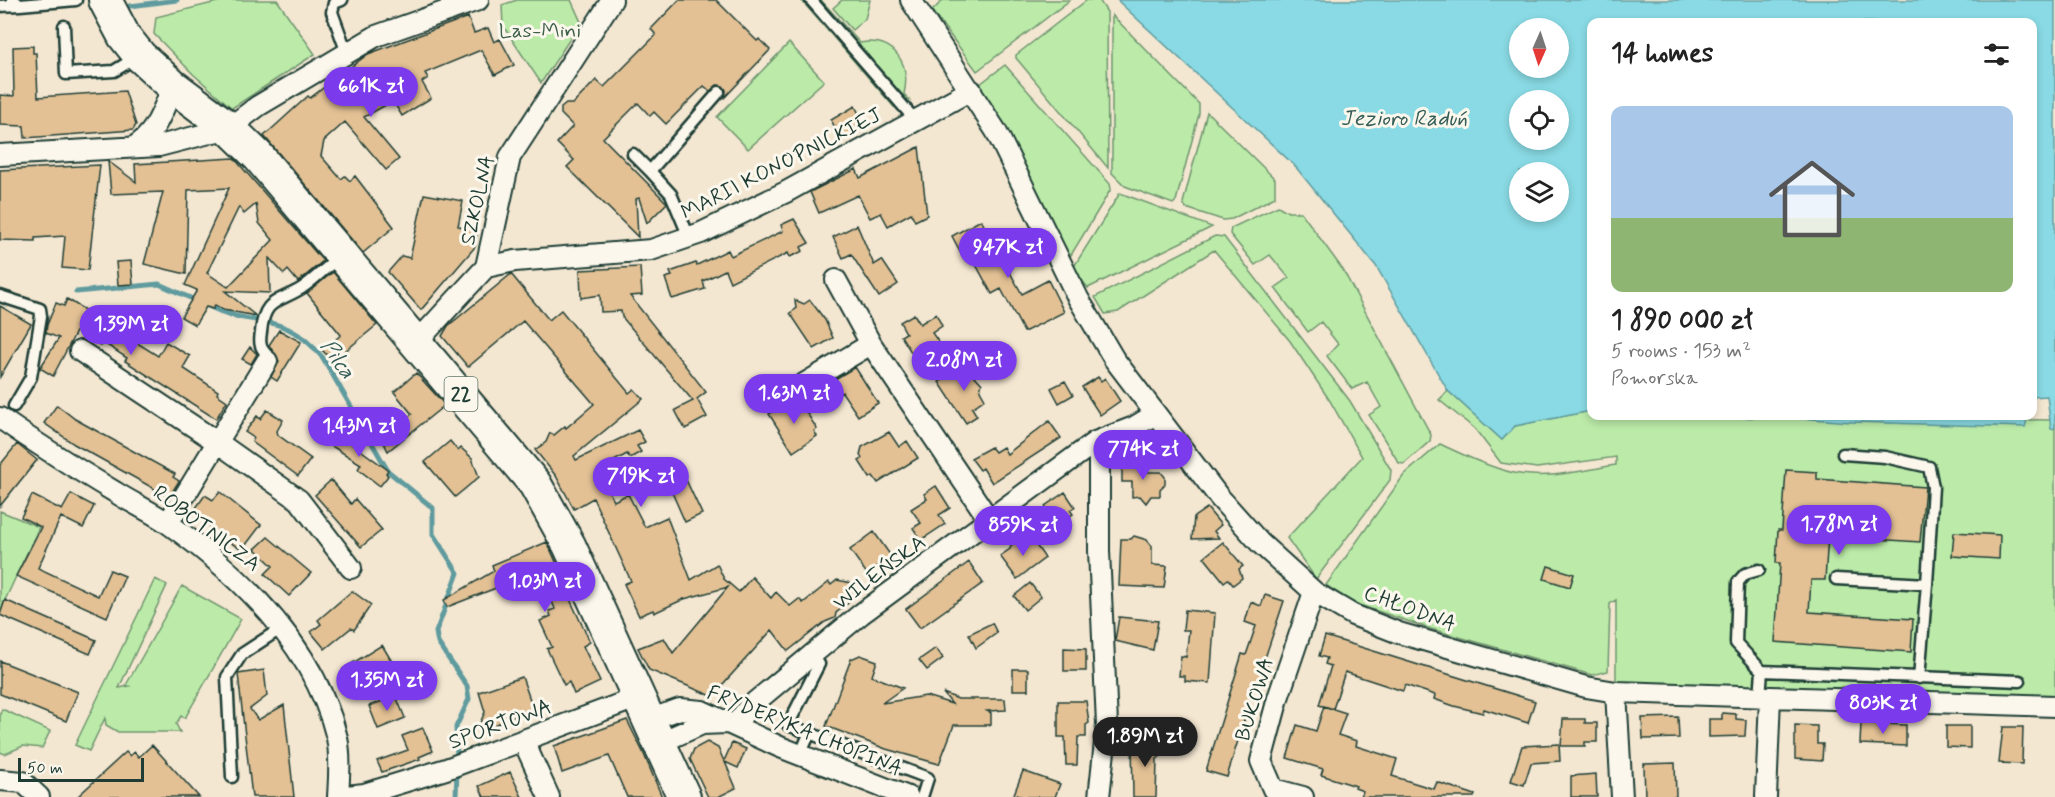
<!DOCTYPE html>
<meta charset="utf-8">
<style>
body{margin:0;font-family:Mynerve,sans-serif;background:#f6f6f6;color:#222;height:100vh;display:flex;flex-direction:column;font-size:22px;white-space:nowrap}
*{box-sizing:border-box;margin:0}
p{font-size:20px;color:#767676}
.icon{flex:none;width:33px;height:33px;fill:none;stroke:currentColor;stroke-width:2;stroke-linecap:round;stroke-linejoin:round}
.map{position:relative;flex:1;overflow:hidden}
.details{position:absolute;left:1587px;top:18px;width:450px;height:402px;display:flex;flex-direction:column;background:#fff;border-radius:12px;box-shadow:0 3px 9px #0003}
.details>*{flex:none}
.needle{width:39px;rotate:183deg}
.fabs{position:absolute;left:1509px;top:18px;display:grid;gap:12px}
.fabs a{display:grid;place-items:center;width:60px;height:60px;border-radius:50%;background:#fff;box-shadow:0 3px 9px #0003;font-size:30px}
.scale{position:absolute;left:18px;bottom:15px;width:126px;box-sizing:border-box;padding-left:6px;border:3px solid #1f3d34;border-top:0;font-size:16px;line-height:21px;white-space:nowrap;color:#1f3d34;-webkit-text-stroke:4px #fbf7ec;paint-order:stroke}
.price{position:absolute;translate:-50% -51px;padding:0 14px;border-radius:21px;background:#7c3aed;color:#fff;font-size:20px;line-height:39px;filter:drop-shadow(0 2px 3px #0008)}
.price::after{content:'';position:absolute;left:50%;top:36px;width:18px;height:14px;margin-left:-9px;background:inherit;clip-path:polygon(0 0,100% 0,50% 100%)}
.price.active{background:#222;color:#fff}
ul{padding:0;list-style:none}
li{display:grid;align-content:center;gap:12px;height:318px;padding:0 24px}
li+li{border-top:2px solid #e0e0e0}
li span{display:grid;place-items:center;height:186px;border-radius:12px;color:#555}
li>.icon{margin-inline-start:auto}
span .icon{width:108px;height:108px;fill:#fffc;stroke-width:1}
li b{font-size:26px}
h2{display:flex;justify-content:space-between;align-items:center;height:72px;padding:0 24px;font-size:26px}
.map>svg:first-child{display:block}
</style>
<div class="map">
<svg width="2055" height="797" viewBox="0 0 2055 797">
<rect width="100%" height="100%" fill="#f4e7d2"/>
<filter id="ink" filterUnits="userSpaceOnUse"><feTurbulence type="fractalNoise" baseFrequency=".0167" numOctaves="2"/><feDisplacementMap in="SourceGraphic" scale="12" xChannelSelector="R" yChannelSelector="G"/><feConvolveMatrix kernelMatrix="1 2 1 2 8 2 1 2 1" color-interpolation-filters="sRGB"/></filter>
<g filter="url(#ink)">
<!-- green -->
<path fill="#bceba9" stroke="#6e946e" stroke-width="1.5" d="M225 0H277L315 54 232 108 193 74 154 34 156 17Z
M517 0H571L581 22 541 83 503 26 502 5Z
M801 0H821L860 43C894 37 911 63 904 94L910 101 894 107Z
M842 0H870L865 19 852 30 833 8Z
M943 0H1070L977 71 932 11Z
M1087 0H1099L1107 12 1108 168 1016 58V55Z
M1112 15 1199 104V114L1176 201 1173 204 1125 186 1112 173Z
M789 43 824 81 748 149 717 117Z
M1005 65 1110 184 1111 189 1068 260 982 91 980 84Z
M1207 112 1275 179V197L1232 219 1223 220 1186 208 1183 203Z
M1120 193 1212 227 1088 288 1073 268Z
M1278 206 1288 212H1301L1343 270 1431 435 1430 441 1404 464 1399 463 1369 415 1381 407 1367 382 1352 389 1327 356 1338 344 1321 322 1308 332 1275 288 1289 278 1270 255 1255 265 1230 234 1231 228Z
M1215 236 1224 237 1350 401 1391 470 1390 480 1316 579 1287 538 1362 457 1330 401 1290 341 1214 250 1118 312 1105 314 1095 297Z
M1448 391 1502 440 1515 426 1591 411 1592 416 2055 420V706L1616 692V600L1610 604 1608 671 1592 675 1431 629 1353 603 1326 585 1404 475 1440 444C1464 455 1488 467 1514 473 1547 480 1584 470 1616 465V457L1537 468 1501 463 1475 429 1439 400Z
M0 511 39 527 0 611Z
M155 579 167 585 119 688 129 686 126 685 182 586 241 619 185 718 181 716 176 724 180 732H118L106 725 105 718 89 751 75 745Z
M2 709 50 731 42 748 23 746 5 754 0 752V714Z"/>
<!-- water -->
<path fill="#89dae4" stroke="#5f9b9e" stroke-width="1.5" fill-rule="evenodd" d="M1117 0H2055V428L2051 429 2047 396 2033 397 2032 22H1592L1591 411 1515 426 1502 440 1448 391 1376 266 1294 165ZM1520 28H1558V68H1520ZM1520 100H1558V140H1520ZM1520 172H1558V212H1520Z
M1773 416H2028L2025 427 1851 422Z"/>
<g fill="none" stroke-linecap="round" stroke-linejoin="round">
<!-- stream -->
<path stroke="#5f9b9e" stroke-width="5" d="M130 6 177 0
M76 292 159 284 197 301
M208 306C256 330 282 308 323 358L388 471 433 508V534L458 573 436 632 438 643 467 686 469 699 456 727 457 760
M456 797 457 770"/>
</g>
<!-- building -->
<path fill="#e3c195" stroke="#1f3d34" stroke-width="1.5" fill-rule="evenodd" d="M679 0H716L757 41 759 39 770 50 725 97 726 90 723 86 717 85 710 91 704 86 666 124 654 112 650 116 638 103 603 138 667 203 647 223 639 198 636 199 638 237 567 167 574 160 557 143 573 126 561 114V108L566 104H573L596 80 604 87 656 35 651 29Z
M468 17 474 33 488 28 494 42 500 39 514 65 495 75 481 50 425 73 428 78 422 82 431 98 402 116 393 101 364 117 399 159 386 170 345 122 324 141 321 156 341 179 345 176 350 181 355 176 394 227 363 253 264 136 308 96 310 98 368 54Z
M33 46V53H36L38 97 125 91 136 125 133 130 25 138 24 126 0 125V95L14 96 13 47Z
M855 106 866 127 842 140 831 120Z
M919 147 927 215 915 221 911 213 888 226 881 213 870 218 858 195 819 213 810 192 856 169 860 178Z
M234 158 323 261 298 282 288 270 284 274 269 258 270 293 225 291 256 316 224 310 215 305 213 309 206 307 195 325 181 317 197 290 185 285 229 188 188 190 186 274 144 264 163 192 111 194 108 161 136 182 135 164ZM256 204 259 223 273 240 228 287 207 273 239 207 244 214Z
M100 165 88 270 62 268 65 236 35 238V241L0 240V170Z
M424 194 463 201 458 226 478 230 475 247 421 310 388 272 402 256 410 258Z
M794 219 809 243 801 247 803 251 790 257 788 253 730 282 725 270 703 281 705 289 672 299 665 278 672 276 670 272 696 263 697 265 728 250 731 256 783 231 781 225Z
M981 220 1022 294 1048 280 1064 312 1024 332 1001 289 992 294 968 250 961 253 952 236Z
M857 225 874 265 882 260 898 284 879 297 851 254 843 258 833 237Z
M131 261 133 284 118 285 116 262Z
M640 267 642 295 630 296 706 392 697 399 707 417 685 429 675 410 693 401 622 317 621 311 601 312 600 295 581 298 580 270Z
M333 272 377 325 333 361 322 350 341 335 307 293Z
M511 274 549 320 561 310 629 393 634 389 643 399 574 456 576 460 638 430 645 442 637 446 641 452 630 458 627 454 610 463 601 476 614 501 628 494 645 527 667 517 691 580 717 564 724 579 739 592 752 577 771 598 776 592 790 606 799 599 803 603 829 582 831 585 837 580 852 583V600L836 613 835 618 825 622 788 651 772 630 712 696 649 670 638 648 664 638 673 653 728 587 684 599 654 613 653 610 639 616 624 584 631 581 593 498 574 509 556 476 535 450 546 442 550 433 554 435 565 426 566 428 594 404 523 321 468 367 442 336 448 326Z
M67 299 158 356 166 342 190 356 183 368 218 391 217 394 227 401 216 419 125 361 127 358 104 343 101 346 77 330 53 376 40 368 59 338 46 333 47 325 56 303 64 306Z
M795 300 804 304 810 300 825 320 833 338 814 349 790 313 796 309Z
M0 306 31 324 0 377Z
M914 314 920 324 936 314 942 326 932 333 940 344 916 360 901 336 906 333 900 322Z
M279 330 301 342 277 381 271 377 279 361 269 345Z
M250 347 257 354 251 364 242 359Z
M965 365 982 384 980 390 985 399 972 408 977 416 966 423 939 382Z
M855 367 878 403 858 416 842 392 838 395 830 382Z
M416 373 445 405 388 451 382 439 412 414 394 392Z
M1098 377 1101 381 1105 378 1120 401 1100 415 1082 387Z
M1065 381 1073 395 1059 403 1051 388Z
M780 403 787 406 795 403 798 407 802 405 817 429 814 431 817 436 793 452 769 414 779 408 776 405Z
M57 405 75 419 175 474 173 477 179 481 169 497 74 444 44 423Z
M267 410 283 420 277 431 278 435 311 459 298 476 252 442 254 438 245 432 257 416 260 419Z
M1049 421 1061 438 992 483 983 468 980 470 971 458 991 447 995 452 1003 447 1007 454Z
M333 430 388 470 386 473 388 476 380 486 358 469 361 464 325 442Z
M889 432 899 447 907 441 918 458 878 483 873 476 870 478 859 461 862 459 860 455 862 447Z
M450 441 458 451 461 448 472 458 479 477 455 497 425 462Z
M17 444 37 460 0 506V465Z
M679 465 702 514 685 522 663 472Z
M1145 465V472H1161L1165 477V484L1160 489V496H1151L1146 503 1140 496 1132 497V482H1122V466Z
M1786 470 1817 472V479L1925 487 1920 542 1828 536 1825 580H1811L1809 612 1913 619 1911 652 1775 642 1780 563H1776L1778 530H1782Z
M331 480 351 504 355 499 382 530 361 547 315 495Z
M936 486 950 508 939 515 945 524 921 540 913 528 921 523 911 509 927 499 924 494Z
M220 492 261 525 242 550 209 529 211 526 193 512 205 495 213 500Z
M1065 492 1075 507 1070 510 1073 514 1057 525 1045 506Z
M71 494 94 506 83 528 61 517 38 568 98 596 110 570 125 576 107 617 16 576 41 527 21 517 32 495 62 510Z
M1207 508 1221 525 1214 531 1219 538 1192 539 1194 517Z
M874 532 891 556 867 574 850 550Z
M1954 532 2000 535 1999 559 1952 556Z
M1029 535 1045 558 1017 579 1000 556 1010 549 1011 545Z
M1134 536 1147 540 1152 546V565L1167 566 1164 588 1119 586 1121 539H1131Z
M268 537 311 573 289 596 265 574 273 566 255 549Z
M547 542 557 564 554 565 590 642 583 646 600 682 574 694 569 682 564 685 547 649 552 647 540 621 551 616 549 611 555 609 543 579 536 582 532 574 447 607 444 600 494 571 492 565Z
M1223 542 1243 566 1239 569 1242 578 1233 585 1228 579 1224 582 1204 557Z
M969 562 983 583 920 628 906 609Z
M1548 566 1574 574 1570 587 1544 579Z
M1030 583 1041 597 1025 610 1014 596Z
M352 591 371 605 354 630 351 628 325 649 311 632 321 624 318 620Z
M1265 595 1284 601 1264 661 1268 663 1261 686 1255 684 1227 777 1206 771 1242 654 1246 655 1256 626 1245 622 1251 602 1261 606Z
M5 600 96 640 90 654 0 615Z
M1185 610 1215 613 1210 683 1185 681V676H1179L1181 656 1186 657 1189 630H1183Z
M1119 617 1158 621 1153 650 1115 641Z
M992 623 997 633 976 648 969 634Z
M1325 636 1535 701 1528 723 1484 709 1483 713 1454 706 1434 699 1435 695 1405 685 1403 691 1345 672 1333 709 1319 705 1331 666 1325 664 1327 658 1319 656Z
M382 645 391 660 352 684 343 669Z
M936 648 943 658 927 670 919 660Z
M1064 648 1086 649V671H1064Z
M860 655 877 661 872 676 903 688 882 703 926 696 952 704 943 693 958 699H1005L1006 710 987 711 991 713V725H954L939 764 886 749 826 726 851 659Z
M0 661 78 692 66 721 0 694Z
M1013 669H1028V690H1013Z
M264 670 267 696 250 709 258 720 284 705 294 797H252L238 674Z
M416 676 421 689 408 694 403 681Z
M522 677 533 708 488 728 480 723 485 712 479 692Z
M396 696 405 718 378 729 369 706Z
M1058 701H1086L1089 723 1086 725V737H1078L1077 765H1066L1065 737H1058Z
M1324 706 1346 713 1338 735 1357 741 1356 746 1397 759 1392 776 1434 789 1437 782 1475 795 1474 797H1361L1363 791 1355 788 1356 786 1321 775 1323 769 1287 758 1297 725 1316 731Z
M1722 713 1736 714V719L1746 720 1745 736 1709 737V719H1722Z
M1678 717 1679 738 1643 739 1642 718Z
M1563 719H1585V723H1597V742H1585V746H1561Z
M627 720 643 752 662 797H627L609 756 562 773 554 746Z
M1861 723 1906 725V746L1860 744Z
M1795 725 1817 726V744H1823L1822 761 1795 759Z
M1946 726H1970V748L1946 747Z
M2003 727H2023L2022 764 1999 763Z
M423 728 433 751 419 757 420 759 382 772 377 761 408 750 402 736Z
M1142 736 1147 741 1158 742 1157 751 1162 755 1157 759 1156 797H1133L1132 740H1138Z
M707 742 718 748 724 761 732 743 746 749 738 768 725 762 736 788 718 797H708L690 759 694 749Z
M1559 744 1560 761 1531 763 1524 785 1511 781 1522 746Z
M152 745 199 797H77L126 752 130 756 134 752 139 757Z
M1675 763 1676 797H1645L1644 764Z
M1023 771 1060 784 1055 797H1023L1014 794Z
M510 772 522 797H484L479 786Z
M1596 774 1597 797H1571V776Z"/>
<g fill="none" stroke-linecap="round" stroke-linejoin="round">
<!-- service casing -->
<g stroke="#1f3d34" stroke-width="15">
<path id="service" d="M12 0 20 5 76 0
M342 0 334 3 332 12 347 53
M811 0 916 121
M0 6 20 5
M64 26 66 74 114 71 137 57
M633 154 650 171
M689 237 671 194 650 171 719 92
M0 296 40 309 41 316 31 377 14 406
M267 361 269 357C260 348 259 344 261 332 264 298 278 303 302 288 315 279 326 267 339 258
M1843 454 1885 457 1929 467 1933 487 1927 584
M1759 570 1745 574 1738 582 1736 643 1762 671 1760 697
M1836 579 1927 584 1919 678
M812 654 819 664 788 725 928 778 922 797
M1762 671 2020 681
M801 753 810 732
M232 777 227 677 242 654 280 629"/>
</g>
<!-- minor casing -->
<g stroke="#1f3d34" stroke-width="24">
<path id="minor" d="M911 0 996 131 1078 298 1114 359 1219 497 1260 543 1314 592 1353 615 1399 633 1586 687 1616 692 2055 706
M134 147C157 133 163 109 173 86
M0 155 159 146 229 128 258 106 376 36 478 0
M486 267 515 261 651 250 701 233 786 192 971 90
M836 280 871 344 990 521
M417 342 486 267 510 157 612 0
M80 351 217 442 299 500 351 568
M787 394 871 344
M0 418C37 444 75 468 115 492 132 503 152 512 169 524 242 576 315 648 337 738 341 757 339 778 338 797
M1095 442 1099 457V551L1107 724 1099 797
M168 523 267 361
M1616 692 1622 797
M649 720 680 709 702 711 780 747 908 797
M735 725 748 708 861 614 1095 442 1134 427 1154 415
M523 740 549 797
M659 743 702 724 727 723
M0 780 23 782 39 797
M339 797 364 794 446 769 639 697
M1303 797 1273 789 1261 761 1278 698 1314 592
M1766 797 1770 697"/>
</g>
<!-- primary casing -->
<g stroke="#1f3d34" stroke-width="36">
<path id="primary" d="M105 0 124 36 140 56 173 86 229 128 258 156 535 484 569 545 684 797"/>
</g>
<!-- service -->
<use href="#service" stroke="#fbf7ec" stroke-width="10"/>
<!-- minor -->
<use href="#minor" stroke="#fbf7ec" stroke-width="20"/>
<!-- primary -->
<use href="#primary" stroke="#fbf7ec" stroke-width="32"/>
</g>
</g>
<g text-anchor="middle" stroke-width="6" stroke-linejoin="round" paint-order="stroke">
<!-- shield labels -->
<rect fill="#fbf7ec" stroke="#61756b" stroke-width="1.5" x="444.5" y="377" width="33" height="34" rx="4.5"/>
<g font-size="20" font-weight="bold" fill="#1f3d34">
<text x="461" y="401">22</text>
</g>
<!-- park labels -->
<g font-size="21" fill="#3e604b" stroke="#fbf7ec">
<text x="540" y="37">Las-Mini</text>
</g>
<!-- street labels -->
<g font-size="21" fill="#1f3d34" stroke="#fbf7ec">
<text transform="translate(781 163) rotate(-27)" y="7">MARII KONOPNICKIEJ</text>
<text transform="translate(477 200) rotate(-77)" y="7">SZKOLNA</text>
<text transform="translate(207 528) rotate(37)" y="7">ROBOTNICZA</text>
<text transform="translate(879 572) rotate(-37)" y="7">WILEŃSKA</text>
<text transform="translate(1410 608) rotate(20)" y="7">CHŁODNA</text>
<text transform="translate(1254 699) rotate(-73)" y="7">BUKOWA</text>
<text transform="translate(500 724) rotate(-20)" y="7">SPORTOWA</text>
<text transform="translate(805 730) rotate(22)" y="7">FRYDERYKA CHOPINA</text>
</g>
<!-- water labels -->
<g font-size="22" font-style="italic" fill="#345c57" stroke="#fbf7ec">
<text x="1404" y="125">Jezioro Raduń</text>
<text transform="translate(339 358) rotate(55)" y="8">Pilca</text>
</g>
</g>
</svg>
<div class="fabs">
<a><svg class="needle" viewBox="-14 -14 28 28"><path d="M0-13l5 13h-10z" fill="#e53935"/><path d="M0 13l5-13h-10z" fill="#767676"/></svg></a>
<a><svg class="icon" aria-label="locate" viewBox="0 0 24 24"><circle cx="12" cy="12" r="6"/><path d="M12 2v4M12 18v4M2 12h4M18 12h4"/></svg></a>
<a><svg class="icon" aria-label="layers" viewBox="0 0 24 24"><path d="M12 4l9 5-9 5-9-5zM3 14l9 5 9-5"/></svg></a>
</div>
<div class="scale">50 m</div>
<b class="price" style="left:371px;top:118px">661K zł</b>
<b class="price" style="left:1008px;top:279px">947K zł</b>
<b class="price" style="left:131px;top:356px">1.39M zł</b>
<b class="price" style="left:964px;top:392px">2.08M zł</b>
<b class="price" style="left:794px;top:425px">1.63M zł</b>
<b class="price" style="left:359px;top:458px">1.43M zł</b>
<b class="price" style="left:1143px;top:481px">774K zł</b>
<b class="price" style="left:641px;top:508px">719K zł</b>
<b class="price" style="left:1839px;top:556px">1.78M zł</b>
<b class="price" style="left:1023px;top:557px">859K zł</b>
<b class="price" style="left:545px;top:613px">1.03M zł</b>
<b class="price" style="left:387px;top:712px">1.35M zł</b>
<b class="price" style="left:1883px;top:735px">803K zł</b>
<b class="price active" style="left:1145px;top:768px">1.89M zł</b>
<section class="details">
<h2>14 homes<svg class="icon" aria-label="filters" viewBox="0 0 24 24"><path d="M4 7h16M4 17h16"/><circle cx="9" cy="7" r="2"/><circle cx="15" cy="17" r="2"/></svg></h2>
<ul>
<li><span style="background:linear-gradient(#a9c7e8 60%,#8fb573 0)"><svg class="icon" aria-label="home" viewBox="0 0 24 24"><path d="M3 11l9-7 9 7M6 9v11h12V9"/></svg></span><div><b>1 890 000 zł</b><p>5 rooms · 153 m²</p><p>Pomorska</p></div></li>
</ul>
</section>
</div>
